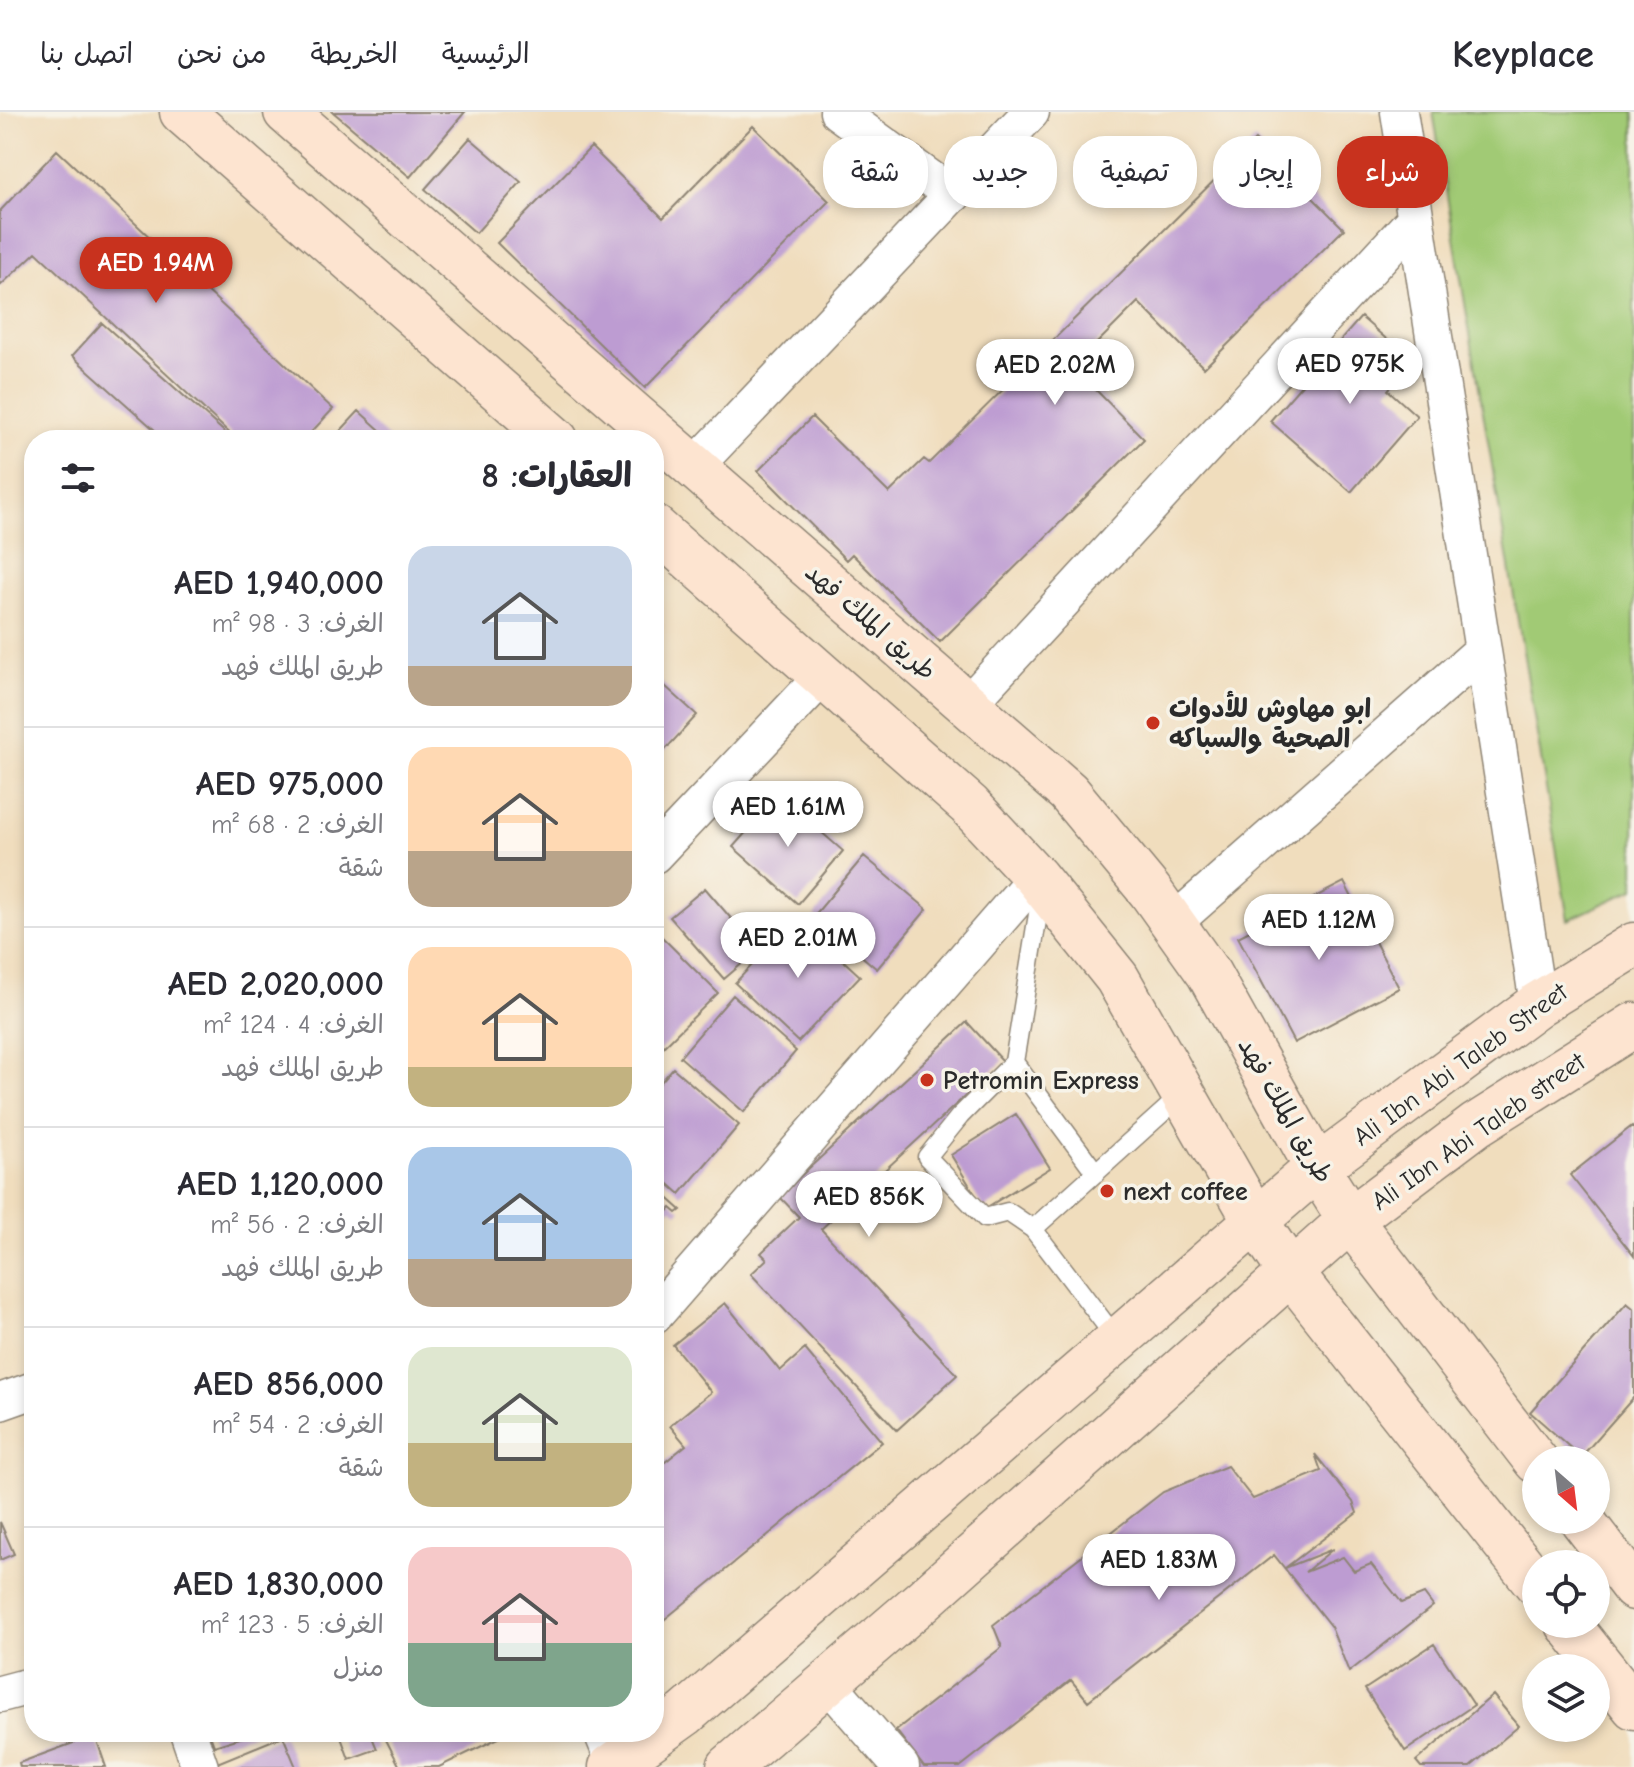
<!DOCTYPE html>
<html lang="ar">
<meta charset="utf-8">
<style>
body{margin:0;font-family:"Comic Neue","Playpen Sans Arabic",sans-serif;background:#f2f2f3;color:#2b2b33;direction:rtl;height:100vh;display:flex;flex-direction:column;font-size:30px;white-space:nowrap}
*{box-sizing:border-box;margin:0}
p{font-size:26px;color:#7c7c81}
.icon{flex:none;width:44px;height:44px;fill:none;stroke:currentColor;stroke-width:2;stroke-linecap:round;stroke-linejoin:round}
.map{position:relative;flex:1;overflow:hidden;direction:ltr}
.side{position:absolute;left:24px;top:318px;width:640px;height:1312px;display:flex;flex-direction:column;background:#fff;border-radius:32px;box-shadow:0 4px 12px #0003;direction:rtl}
.side>*{flex:none}
.guide{position:absolute;left:688px;top:24px;width:760px;height:72px;direction:rtl;display:flex;gap:16px}
.needle{width:52px;rotate:152deg}
.controls{position:absolute;left:1522px;top:1334px;display:grid;gap:16px}
.controls a{display:grid;place-items:center;width:88px;height:88px;border-radius:50%;background:#fff;box-shadow:0 4px 12px #0003;font-size:40px}
.price{position:absolute;translate:-50% -68px;padding:0 18px;border-radius:28px;background:#fff;color:#222;font-size:26px;line-height:52px;filter:drop-shadow(0 2px 4px #0008)}
.price::after{content:'';position:absolute;left:50%;top:48px;width:24px;height:18px;margin-left:-12px;background:inherit;clip-path:polygon(0 0,100% 0,50% 100%)}
.price.active{background:#c8321e;color:#fff}
ul{padding:0;list-style:none}
li{display:flex;align-items:center;gap:24px;height:200px;padding:0 32px}
li+li{border-top:2px solid #e1e1e2}
li span{display:grid;place-items:center;flex:none;width:224px;height:160px;border-radius:24px;color:#555}
li>.icon{margin-inline-start:auto}
span .icon{width:96px;height:96px;fill:#fffc;stroke-width:1}
li b{font-size:34px}
h2{display:flex;justify-content:space-between;align-items:center;height:96px;padding:0 32px;font-size:34px}
.tag{padding:0 28px;border-radius:32px;background:#fff;box-shadow:0 4px 12px #0003;font-size:28px;line-height:72px}
.tag.active{background:#c8321e;color:#fff}
header{display:flex;align-items:center;gap:48px;box-sizing:border-box;height:112px;padding:0 40px;background:#fff;border-bottom:2px solid #e1e1e2}
header strong{font-size:38px}
nav{display:flex;gap:44px;margin-inline-start:auto;font-size:28px}
.map>svg:first-child{display:block}
</style>
<header>
<strong>Keyplace</strong>
<nav><a>الرئيسية</a><a>الخريطة</a><a>من نحن</a><a>اتصل بنا</a></nav>
</header>
<div class="map">
<svg width="1634" height="1655" viewBox="0 0 1634 1655">
<rect width="100%" height="100%" fill="#f7f3e8"/>
<filter id="ink" filterUnits="userSpaceOnUse"><feTurbulence type="fractalNoise" baseFrequency=".0125" numOctaves="2"/><feDisplacementMap in="SourceGraphic" scale="16" xChannelSelector="R" yChannelSelector="G"/><feConvolveMatrix kernelMatrix="1 2 1 2 8 2 1 2 1" color-interpolation-filters="sRGB"/></filter>
<filter id="wash" filterUnits="userSpaceOnUse"><feTurbulence type="fractalNoise" baseFrequency=".006" numOctaves="4" result="noise"/><feDisplacementMap in="SourceGraphic" scale="32" xChannelSelector="R" yChannelSelector="G"/><feGaussianBlur stdDeviation="1.8" result="paint"/><feColorMatrix in="noise" values="0 0 0 0 0 0 0 0 0 0 0 0 0 0 0 0 0 1.4 0 .05"/><feComposite in="paint" operator="in"/></filter>
<g filter="url(#wash)">
<rect width="100%" height="100%" fill="#f0ddbd"/>
<!-- green -->
<path fill="#a1ca75" stroke="#667a50" stroke-width="2" d="M1433 0H1634V777L1568 808Z"/>
<g id="blocks">
<!-- building -->
<path fill="#bd9cd2" d="M333 0H465L410 65Z
M753 14 829 89 645 276 497 131 591 35 663 106Z
M470 26 521 70 476 121 425 77Z
M1255 28 1344 117 1204 256 1138 190 1086 242 1109 265 1096 278 1144 327 940 530 852 442 846 448 758 359 812 305 889 381 924 347 929 351Z
M57 38 333 297 304 328H237L36 140 0 174V99Z
M1361 205 1413 250 1388 278 1417 304 1351 380 1270 309Z
M102 211 230 325 228 328H166L72 244Z
M359 299 391 328H332Z
M654 564 697 603 654 650Z
M779 683 843 739 798 792 733 735Z
M864 744 927 797 877 857 814 804Z
M1344 770 1399 876 1294 931 1238 825Z
M705 776 758 838 724 867 670 805Z
M797 806 860 864 798 930 735 871Z
M657 820 718 881 654 944V823Z
M733 883 796 939 744 1000 680 945Z
M967 910 1003 949 821 1117 957 1263 897 1318 751 1162 767 1147 761 1141 799 1105 779 1084Z
M673 956 739 1013 680 1082 654 1059V978Z
M1016 1002 1050 1056 984 1097 951 1043Z
M1632 1014 1634 1017V1144L1570 1063Z
M654 1074 681 1098 677 1101 671 1096 654 1115Z
M725 1191 780 1259 805 1237 882 1330 654 1516V1359L686 1333 670 1314 711 1280 673 1233Z
M1627 1191 1634 1197V1285L1581 1345 1530 1300Z
M1315 1342 1353 1390 1357 1401 1285 1456 1333 1437 1305 1460 1343 1445 1354 1459 1371 1452 1402 1491 1424 1482 1433 1494 1349 1560 1331 1515 1274 1443 1088 1589 1071 1568 960 1655H924L896 1618 1002 1535 993 1513 1163 1380 1227 1354 1253 1387 1321 1359Z
M0 1410 14 1442 0 1448Z
M1434 1532 1474 1593 1405 1639 1365 1577Z
M1493 1583 1519 1614 1470 1655H1421L1416 1649Z
M209 1620H256V1621L214 1634Z
M339 1620H370L377 1637 349 1647Z
M382 1620H511L439 1655H400Z
M95 1623 106 1655H20L19 1651Z
M283 1624 296 1655H219L217 1651Z"/>
</g>
</g>
<g filter="url(#ink)">
<use href="#blocks" fill-opacity="0" stroke="#8e8474" stroke-width="2"/>
<g fill="none" stroke-linecap="round" stroke-linejoin="round">
<!-- lane casing -->
<g stroke="#8e8474" stroke-width="21">
<path id="lane" d="M1037 779 1039 796 1014 950 960 1004 927 1045 985 1106 1008 1100 1033 1117 1118 1229
M1014 950 1096 1061
M1033 1117 1183 982"/>
</g>
<!-- street casing -->
<g stroke="#8e8474" stroke-width="39">
<path id="street" d="M838 0 953 83
M1399 0 1538 892
M694 355 1031 0
M967 593 1416 106
M654 743 822 565
M1173 811 1483 538
M654 1204 1036 765
M0 1290 34 1278
M828 1571 901 1655
M0 1582 34 1573
M188 1620 200 1655
M602 1620 615 1652"/>
</g>
<!-- secondary casing -->
<g stroke="#8e8474" stroke-width="47">
<path id="secondary" d="M182 0 556 328
M286 0 1068 680 1150 779 1209 862 1317 1056 1350 1108 1536 1349
M654 415 969 693 1036 765 1117 866 1255 1108 1291 1161 1536 1471
M1582 1408 1634 1476
M1568 1512 1634 1595
M611 1655 685 1602 1317 1056 1538 892 1634 833
M729 1655 921 1490 1350 1108 1476 1013 1634 913"/>
</g>
<!-- lane -->
<use href="#lane" stroke="#fff" stroke-width="18"/>
<!-- street -->
<use href="#street" stroke="#fff" stroke-width="36"/>
<!-- secondary -->
<use href="#secondary" stroke="#fde4d0" stroke-width="44"/>
</g>
</g>
<!-- markers -->
<g fill="#c8321e" stroke="#f7f3e8" stroke-width="3">
<circle cx="1153" cy="611" r="8"/>
<circle cx="927" cy="968" r="8"/>
<circle cx="1107" cy="1079" r="8"/>
</g>
<g text-anchor="middle" stroke-width="7" stroke-linejoin="round" paint-order="stroke">
<!-- street labels -->
<g font-size="26" fill="#2b2b2b" stroke="#f7f3e8">
<text transform="translate(871 509) rotate(41)" y="9">طريق الملك فهد</text>
<text transform="translate(1460 952) rotate(-36)" y="9">Ali Ibn Abi Taleb Street</text>
<text transform="translate(1286 998) rotate(60)" y="9">طريق الملك فهد</text>
<text transform="translate(1478 1019) rotate(-35)" y="9">Ali Ibn Abi Taleb street</text>
</g>
<!-- poi labels -->
<g font-size="26" font-weight="bold" fill="#2b2b2b" stroke="#f7f3e8" text-anchor="start">
<text x="1169" y="605">ابو مهاوش للأدوات<tspan x="1169" dy="30">الصحية والسباكه</tspan></text>
<text x="943" y="977">Petromin Express</text>
<text x="1123" y="1088">next coffee</text>
</g>
</g>
</svg>
<div class="controls">
<a><svg class="needle" viewBox="-14 -14 28 28"><path d="M0-13l5 13h-10z" fill="#e53935"/><path d="M0 13l5-13h-10z" fill="#7c7c81"/></svg></a>
<a><svg class="icon" aria-label="locate" viewBox="0 0 24 24"><circle cx="12" cy="12" r="6"/><path d="M12 2v4M12 18v4M2 12h4M18 12h4"/></svg></a>
<a><svg class="icon" aria-label="layers" viewBox="0 0 24 24"><path d="M12 4l9 5-9 5-9-5zM3 14l9 5 9-5"/></svg></a>
</div>
<b class="price active" style="left:156px;top:193px">AED 1.94M</b>
<b class="price" style="left:1350px;top:294px">AED 975K</b>
<b class="price" style="left:1055px;top:295px">AED 2.02M</b>
<b class="price" style="left:788px;top:737px">AED 1.61M</b>
<b class="price" style="left:1319px;top:850px">AED 1.12M</b>
<b class="price" style="left:798px;top:868px">AED 2.01M</b>
<b class="price" style="left:869px;top:1127px">AED 856K</b>
<b class="price" style="left:1159px;top:1490px">AED 1.83M</b>
<div class="guide">
<a class="tag active">شراء</a>
<a class="tag">إيجار</a>
<a class="tag">تصفية</a>
<a class="tag">جديد</a>
<a class="tag">شقة</a>
</div>
<section class="side">
<h2>العقارات: 8<svg class="icon" aria-label="filters" viewBox="0 0 24 24"><path d="M4 7h16M4 17h16"/><circle cx="9" cy="7" r="2"/><circle cx="15" cy="17" r="2"/></svg></h2>
<ul>
<li><span style="background:linear-gradient(#c9d6e8 75%,#b9a48a 0)"><svg class="icon" aria-label="home" viewBox="0 0 24 24"><path d="M3 11l9-7 9 7M6 9v11h12V9"/></svg></span><div><b>AED 1,940,000</b><p>الغرف: 3 · 98 m²</p><p>طريق الملك فهد</p></div></li>
<li><span style="background:linear-gradient(#ffd9b3 65%,#b9a48a 0)"><svg class="icon" aria-label="home" viewBox="0 0 24 24"><path d="M3 11l9-7 9 7M6 9v11h12V9"/></svg></span><div><b>AED 975,000</b><p>الغرف: 2 · 68 m²</p><p>شقة</p></div></li>
<li><span style="background:linear-gradient(#ffd9b3 75%,#c2b280 0)"><svg class="icon" aria-label="home" viewBox="0 0 24 24"><path d="M3 11l9-7 9 7M6 9v11h12V9"/></svg></span><div><b>AED 2,020,000</b><p>الغرف: 4 · 124 m²</p><p>طريق الملك فهد</p></div></li>
<li><span style="background:linear-gradient(#a9c7e8 70%,#b9a48a 0)"><svg class="icon" aria-label="home" viewBox="0 0 24 24"><path d="M3 11l9-7 9 7M6 9v11h12V9"/></svg></span><div><b>AED 1,120,000</b><p>الغرف: 2 · 56 m²</p><p>طريق الملك فهد</p></div></li>
<li><span style="background:linear-gradient(#dfe7d0 60%,#c2b280 0)"><svg class="icon" aria-label="home" viewBox="0 0 24 24"><path d="M3 11l9-7 9 7M6 9v11h12V9"/></svg></span><div><b>AED 856,000</b><p>الغرف: 2 · 54 m²</p><p>شقة</p></div></li>
<li><span style="background:linear-gradient(#f6c9c9 60%,#7fa58c 0)"><svg class="icon" aria-label="home" viewBox="0 0 24 24"><path d="M3 11l9-7 9 7M6 9v11h12V9"/></svg></span><div><b>AED 1,830,000</b><p>الغرف: 5 · 123 m²</p><p>منزل</p></div></li>
</ul>
</section>
</div>
